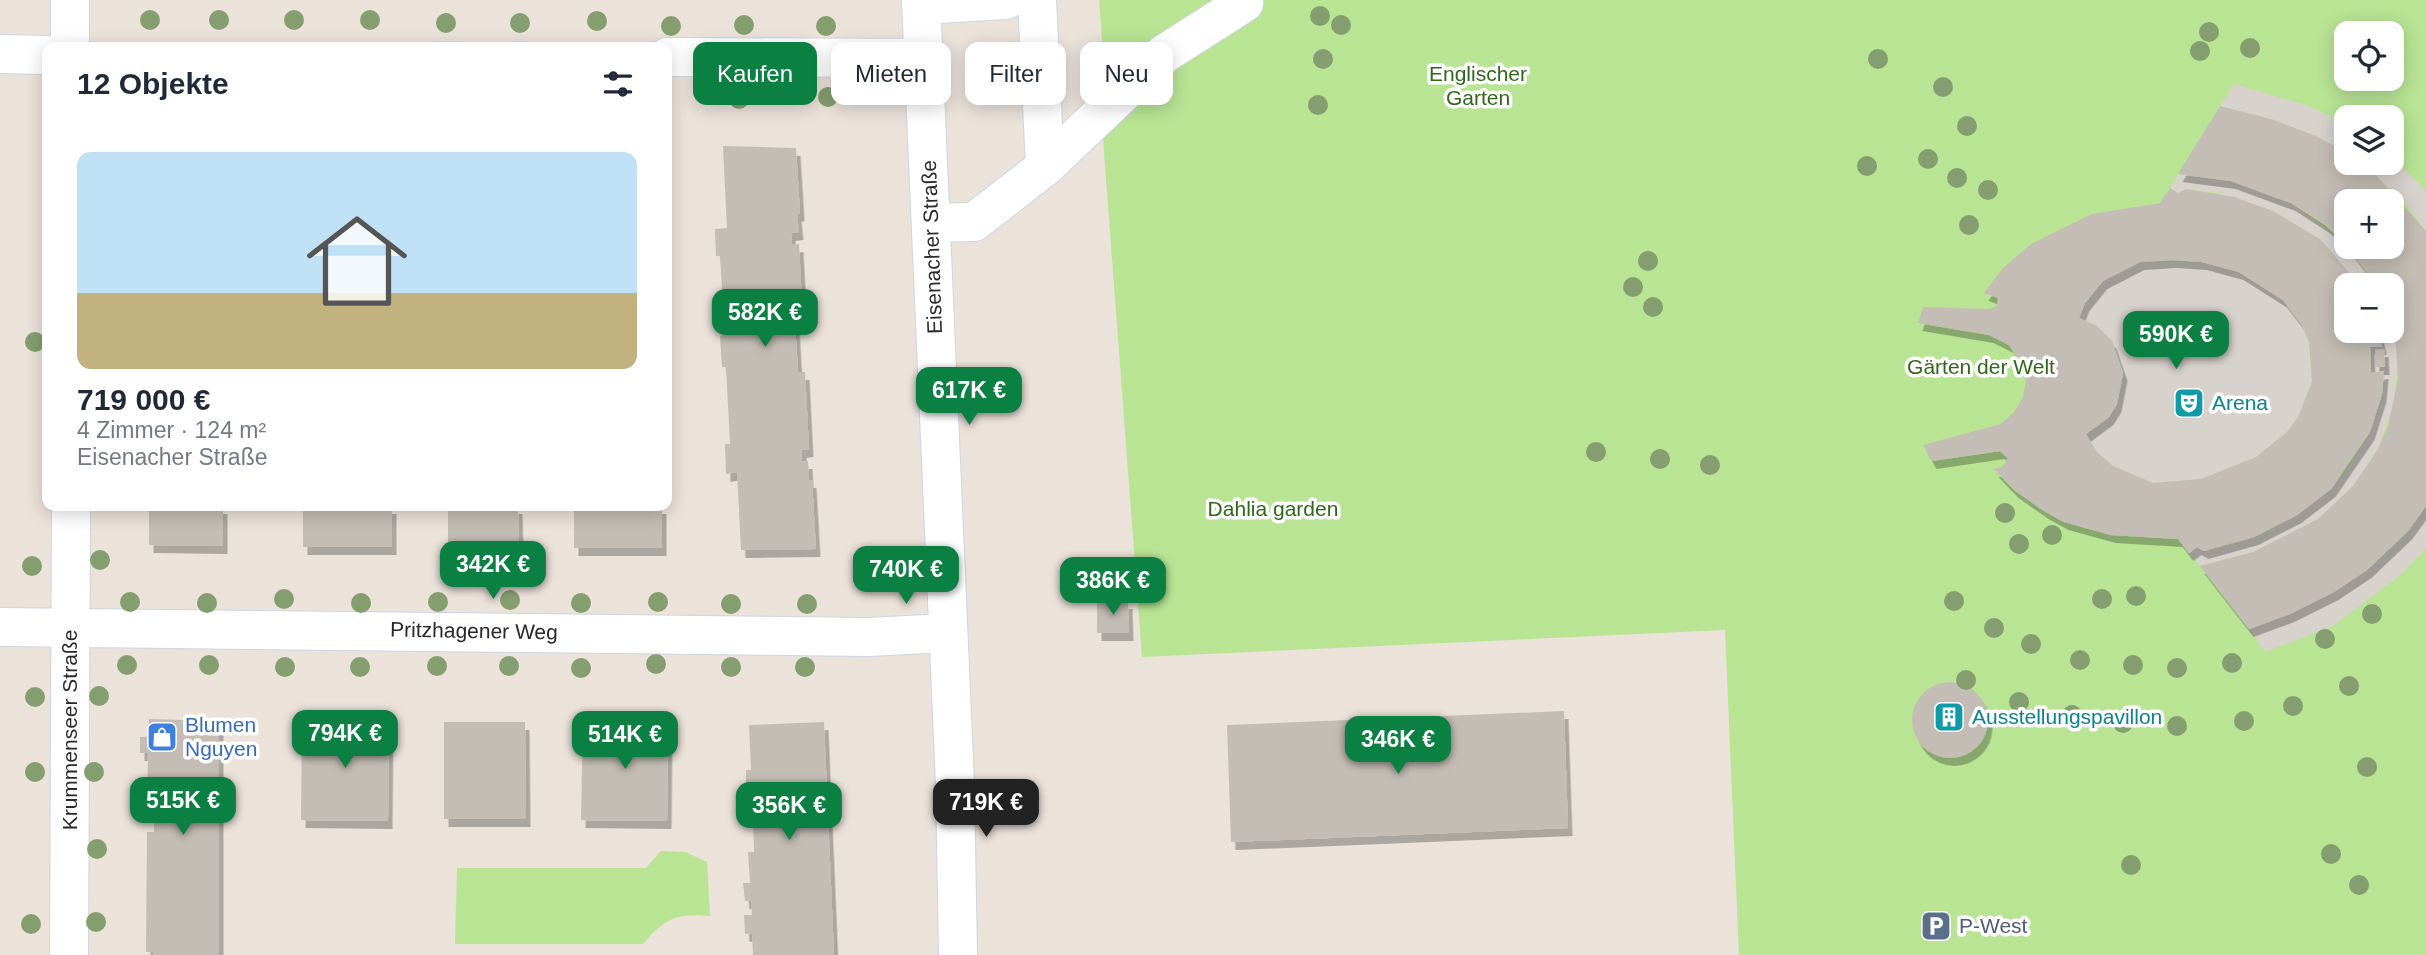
<!DOCTYPE html>
<html lang="de">
<meta charset="utf-8">
<style>
body{margin:0;font-family:Helvetica,sans-serif;background:#f2f2f3;color:#1f2937;height:100vh;display:flex;flex-direction:column;font-size:26px;white-space:nowrap}
*{box-sizing:border-box;margin:0}
p{font-size:23px;color:#747a83}
.icon{flex:none;width:38px;height:38px;fill:none;stroke:currentColor;stroke-width:2;stroke-linecap:round;stroke-linejoin:round}
.map{position:relative;flex:1;overflow:hidden}
.side{position:absolute;left:42px;top:42px;width:630px;height:469px;display:flex;flex-direction:column;background:#fff;border-radius:14px;box-shadow:0 4px 18px #0003}
.side>*{flex:none}
.banner{position:absolute;left:693px;top:42px;width:665px;height:63px;display:flex;gap:14px}
.fabs{position:absolute;left:2334px;top:21px;display:grid;gap:14px}
.fabs a{display:grid;place-items:center;width:70px;height:70px;border-radius:14px;background:#fff;box-shadow:0 4px 18px #0003;font-size:35px}
.price{position:absolute;translate:-50% -60px;padding:0 16px;border-radius:14px;background:#0b8043;color:#fff;font-size:23px;line-height:46px;filter:drop-shadow(0 2px 4px #0008)}
.price::after{content:'';position:absolute;left:50%;top:42px;width:21px;height:16px;margin-left:-10px;background:inherit;clip-path:polygon(0 0,100% 0,50% 100%)}
.price.on{background:#222;color:#fff}
ul{padding:0;list-style:none}
li{display:grid;align-content:center;gap:14px;height:371px;padding:0 35px}
li+li{border-top:2px solid #e0e1e3}
li span{display:grid;place-items:center;height:217px;border-radius:14px;color:#555}
li>.icon{margin-inline-start:auto}
span .icon{width:126px;height:126px;fill:#fffc;stroke-width:1}
li b{font-size:30px}
h2{display:flex;justify-content:space-between;align-items:center;height:84px;padding:0 35px;font-size:30px}
.pill{padding:0 24px;border-radius:14px;background:#fff;box-shadow:0 4px 18px #0003;font-size:24px;line-height:63px}
.pill.on{background:#0b8043;color:#fff}
.map>svg:first-child{display:block}
</style>
<div class="map">
<svg width="2426" height="955" viewBox="0 0 2426 955">
<defs>
<filter id="shadow"><feDropShadow dx="4.5" dy="8" stdDeviation="0" flood-color="#0004"/></filter>
</defs>
<rect width="100%" height="100%" fill="#ebe2da"/>
<!-- green -->
<path fill="#b8e494" fill-rule="evenodd" d="M1099 0H2426V955H1739L1725 630 1142 657 1103 139 1104 66ZM2347 33H2392V79H2347ZM2347 117H2392V163H2347ZM2347 201H2392V247H2347ZM2347 285H2392V331H2347Z
M661 851 685 852 707 862 710 916C676 913 665 918 643 944H455L457 868H646Z"/>
<!-- plaza -->
<path fill="#d8d2cd" d="M2234 84 2306 105 2337 119 2347 125V153L2316 136 2271 119 2220 106Z
M2392 157 2426 191V231L2402 200 2360 163H2392Z
M2178 174 2231 181 2291 203 2344 242 2376 285H2360L2320 239 2273 211 2218 193 2186 189 2178 193 2170 188Z
M2172 260 2202 262 2239 272 2283 300 2302 325 2309 342 2312 382 2298 417 2287 432 2256 457 2201 479 2153 483 2113 466 2096 451 2086 434 2109 417 2117 404 2123 373 2112 341 2097 326 2079 318 2085 303 2103 281 2140 262Z
M2392 326 2398 357 2394 404 2378 449 2353 486 2318 519 2298 531 2253 552 2200 566 2189 553 2197 547 2204 551 2236 543 2275 527 2314 502 2344 473 2370 432 2382 394 2384 372 2371 373 2370 347 2381 346 2379 331H2392Z
M2426 506V549L2398 577 2333 626 2265 652 2249 629 2290 614 2334 592 2367 570 2408 531Z"/>
<!-- building -->
<path fill="#c4bdb5" fill-rule="evenodd" filter="url(#shadow)" d="M2220 106 2271 119 2316 136 2347 153V163H2360L2376 175 2426 231V506L2408 531 2367 570 2334 592 2290 614 2249 629 2200 566 2253 552 2318 519 2353 486 2378 449 2388 426 2398 379 2392 285H2376L2348 247H2392V201H2347V245L2325 225 2291 203 2231 181 2178 174Z
M723 146 796 148 800 213 797 214 799 232 791 233 792 245 799 244 803 322H795L798 372H805L809 449 802 450V461H808L809 480H812L816 549 741 550 737 472 726 474 725 444H730L726 367H722L720 336 725 335 720 256H716L715 229 727 228Z
M2170 188 2178 193 2186 189 2234 197 2273 211 2320 239 2360 285H2347V331H2379L2382 347H2370L2371 373 2384 371 2382 394 2370 432 2331 489 2297 515 2254 537 2204 551 2197 547 2189 553 2178 539 2111 535 2064 522 2044 511 2014 490 1994 469 2002 467 2008 458 2000 451 1932 461 1923 445 2001 424 2014 412 2023 397 2026 380 2023 366 2009 345 1989 335 1918 323 1923 307 1989 309 1997 306 1998 298 1984 293 1986 290 2003 268 2031 244 2092 214 2160 203ZM2172 260 2202 262 2239 272 2283 300 2302 325 2309 342 2312 382 2298 417 2287 432 2256 457 2201 479 2153 483 2113 466 2096 451 2086 434 2109 417 2117 404 2123 373 2112 341 2097 326 2079 318 2085 303 2103 281 2140 262Z
M2384 349 2385 367H2375V350Z
M149 506H223V546L149 545Z
M303 506H392V547H303Z
M448 506H518L519 546 448 547Z
M574 506H662V548H574Z
M1128 601 1129 633H1097V602Z
M1912 720a38 38 0 1 1 76 0a38 38 0 1 1-76 0Z
M1564 711 1568 828 1231 842 1227 725Z
M149 719 219 721V955H153V952H146L147 832H154V809H147L148 753H140V737H148Z
M302 720 389 721 388 821 301 820Z
M583 721 668 722 667 821 581 820Z
M444 722H525L526 819H444Z
M824 722 834 955H753L752 933 745 934 744 915H752L751 901H745L743 883H750L748 852H754L753 817 747 818V801H753L752 787H746V770H751L749 725Z"/>
<g fill="none" stroke-linecap="round" stroke-linejoin="round">
<!-- minor casing -->
<g stroke="#cfd5e2" stroke-width="40">
<path id="minor" d="M921 0 955 784 958 955
M1037 0 1045 167
M921 5 1006 0
M70 47V0
M0 54 47 55
M667 57 924 58
M931 223 974 222 1045 167 1164 54 1244 3
M0 627 868 637 948 633
M69 955 71 506"/>
</g>
<!-- minor -->
<use href="#minor" stroke="#fff" stroke-width="38"/>
</g>
<!-- trees -->
<g fill="#859e6f">
<circle cx="1320" cy="16" r="10"/>
<circle cx="150" cy="20" r="10"/>
<circle cx="219" cy="20" r="10"/>
<circle cx="294" cy="20" r="10"/>
<circle cx="370" cy="20" r="10"/>
<circle cx="597" cy="21" r="10"/>
<circle cx="446" cy="23" r="10"/>
<circle cx="520" cy="23" r="10"/>
<circle cx="744" cy="25" r="10"/>
<circle cx="1341" cy="25" r="10"/>
<circle cx="671" cy="26" r="10"/>
<circle cx="826" cy="26" r="10"/>
<circle cx="2209" cy="32" r="10"/>
<circle cx="2250" cy="48" r="10"/>
<circle cx="2200" cy="51" r="10"/>
<circle cx="1323" cy="59" r="10"/>
<circle cx="1878" cy="59" r="10"/>
<circle cx="1943" cy="87" r="10"/>
<circle cx="828" cy="97" r="10"/>
<circle cx="739" cy="99" r="10"/>
<circle cx="1318" cy="105" r="10"/>
<circle cx="1967" cy="126" r="10"/>
<circle cx="1928" cy="159" r="10"/>
<circle cx="1867" cy="166" r="10"/>
<circle cx="1957" cy="178" r="10"/>
<circle cx="1988" cy="190" r="10"/>
<circle cx="1969" cy="225" r="10"/>
<circle cx="1648" cy="261" r="10"/>
<circle cx="1633" cy="287" r="10"/>
<circle cx="1653" cy="307" r="10"/>
<circle cx="35" cy="342" r="10"/>
<circle cx="1596" cy="452" r="10"/>
<circle cx="1660" cy="459" r="10"/>
<circle cx="1710" cy="465" r="10"/>
<circle cx="2005" cy="513" r="10"/>
<circle cx="2052" cy="535" r="10"/>
<circle cx="2019" cy="544" r="10"/>
<circle cx="100" cy="560" r="10"/>
<circle cx="32" cy="566" r="10"/>
<circle cx="2136" cy="596" r="10"/>
<circle cx="284" cy="599" r="10"/>
<circle cx="2102" cy="599" r="10"/>
<circle cx="510" cy="600" r="10"/>
<circle cx="1954" cy="601" r="10"/>
<circle cx="130" cy="602" r="10"/>
<circle cx="438" cy="602" r="10"/>
<circle cx="658" cy="602" r="10"/>
<circle cx="207" cy="603" r="10"/>
<circle cx="361" cy="603" r="10"/>
<circle cx="581" cy="603" r="10"/>
<circle cx="731" cy="604" r="10"/>
<circle cx="807" cy="604" r="10"/>
<circle cx="2372" cy="614" r="10"/>
<circle cx="1994" cy="628" r="10"/>
<circle cx="2325" cy="639" r="10"/>
<circle cx="2031" cy="644" r="10"/>
<circle cx="2080" cy="660" r="10"/>
<circle cx="2232" cy="663" r="10"/>
<circle cx="656" cy="664" r="10"/>
<circle cx="127" cy="665" r="10"/>
<circle cx="209" cy="665" r="10"/>
<circle cx="2133" cy="665" r="10"/>
<circle cx="437" cy="666" r="10"/>
<circle cx="509" cy="666" r="10"/>
<circle cx="285" cy="667" r="10"/>
<circle cx="360" cy="667" r="10"/>
<circle cx="731" cy="667" r="10"/>
<circle cx="805" cy="667" r="10"/>
<circle cx="581" cy="668" r="10"/>
<circle cx="2177" cy="668" r="10"/>
<circle cx="1966" cy="680" r="10"/>
<circle cx="2349" cy="686" r="10"/>
<circle cx="99" cy="696" r="10"/>
<circle cx="35" cy="697" r="10"/>
<circle cx="2019" cy="702" r="10"/>
<circle cx="2293" cy="706" r="10"/>
<circle cx="2072" cy="715" r="10"/>
<circle cx="2244" cy="721" r="10"/>
<circle cx="2123" cy="723" r="10"/>
<circle cx="2177" cy="726" r="10"/>
<circle cx="2367" cy="767" r="10"/>
<circle cx="35" cy="772" r="10"/>
<circle cx="94" cy="772" r="10"/>
<circle cx="97" cy="849" r="10"/>
<circle cx="2331" cy="854" r="10"/>
<circle cx="2131" cy="865" r="10"/>
<circle cx="2359" cy="885" r="10"/>
<circle cx="96" cy="922" r="10"/>
<circle cx="31" cy="924" r="10"/>
</g>
<!-- icons -->
<defs>
<g id="theatre-square" transform="scale(1.575)"><rect x="-9" y="-9" width="18" height="18" rx="4" fill="#0f9aa8" stroke="#fff"/><path d="M-5-5.5Q0-4 5-5.5V0Q5 5 0 6Q-5 5-5 0ZM-3.3-2.5H-1v1.5H-3.3ZM1-2.5H3.3v1.5H1ZM-2.8 1Q0 5.5 2.8 1Z" fill="#fff"/></g>
<g id="building-square" transform="scale(1.575)"><rect x="-9" y="-9" width="18" height="18" rx="4" fill="#0f9aa8" stroke="#fff"/><path d="M-4-6H4V6H1V3H-1V6H-4ZM-2.5-4.3h1.7v1.8h-1.7ZM.8-4.3h1.7v1.8H.8ZM-2.5-1h1.7V.8h-1.7ZM.8-1h1.7V.8H.8Z" fill="#fff"/></g>
<g id="shop-square" transform="scale(1.575)"><rect x="-9" y="-9" width="18" height="18" rx="4" fill="#3f7fe0" stroke="#fff"/><path d="M-5-2.5h2.3a2.7 3.5 0 0 1 5.4 0H5L5.5 6h-11ZM-1.5-2.5h3a1.5 2.3 0 0 0-3 0Z" fill="#fff"/></g>
<g id="parking-square" transform="scale(1.575)"><rect x="-9" y="-9" width="18" height="18" rx="4" fill="#5c6f8a" stroke="#fff"/><path d="M-3.5-5.5H1a3.5 3.5 0 0 1 0 7H-1V5.5H-3.5ZM-1-3.4V-.6H.8a1.4 1.4 0 0 0 0-2.8Z" fill="#fff"/></g>
</defs>
<g fill-rule="evenodd">
<use href="#theatre-square" x="2189" y="403"/>
<use href="#building-square" x="1949" y="717"/>
<use href="#shop-square" x="162" y="737"/>
<use href="#parking-square" x="1936" y="926"/>
</g>
<g text-anchor="middle" stroke-width="7" stroke-linejoin="round" paint-order="stroke">
<!-- park labels -->
<g font-size="21" fill="#316718" stroke="#fff">
<text x="1478" y="81">Englischer<tspan x="1478" dy="24">Garten</tspan></text>
<text x="1981" y="374">Gärten der Welt</text>
<text x="1273" y="516">Dahlia garden</text>
</g>
<!-- street labels -->
<g font-size="21" fill="#292929" stroke="#fff">
<text transform="translate(932 247) rotate(-92)" y="7">Eisenacher Straße</text>
<text transform="translate(474 631) rotate(1)" y="7">Pritzhagener Weg</text>
<text transform="translate(70 730) rotate(-90)" y="7">Krummenseer Straße</text>
</g>
<!-- culture labels -->
<g font-size="21" fill="#0d838f" stroke="#fff" text-anchor="start">
<text x="2212" y="410">Arena</text>
<text x="1972" y="724">Ausstellungspavillon</text>
</g>
<!-- shop labels -->
<g font-size="21" fill="#366cbe" stroke="#fff" text-anchor="start">
<text x="185" y="732">Blumen<tspan x="185" dy="24">Nguyen</tspan></text>
</g>
<!-- service labels -->
<g font-size="21" fill="#4e5e75" stroke="#fff" text-anchor="start">
<text x="1959" y="933">P-West</text>
</g>
</g>
</svg>
<div class="fabs">
<a><svg class="icon" aria-label="locate" viewBox="0 0 24 24"><circle cx="12" cy="12" r="6"/><path d="M12 2v4M12 18v4M2 12h4M18 12h4"/></svg></a>
<a><svg class="icon" aria-label="layers" viewBox="0 0 24 24"><path d="M12 4l9 5-9 5-9-5zM3 14l9 5 9-5"/></svg></a>
<a>+</a>
<a>−</a>
</div>
<b class="price" style="left:765px;top:349px">582K €</b>
<b class="price" style="left:2176px;top:371px">590K €</b>
<b class="price" style="left:969px;top:427px">617K €</b>
<b class="price" style="left:493px;top:601px">342K €</b>
<b class="price" style="left:906px;top:606px">740K €</b>
<b class="price" style="left:1113px;top:617px">386K €</b>
<b class="price" style="left:345px;top:770px">794K €</b>
<b class="price" style="left:625px;top:771px">514K €</b>
<b class="price" style="left:1398px;top:776px">346K €</b>
<b class="price" style="left:183px;top:837px">515K €</b>
<b class="price on" style="left:986px;top:839px">719K €</b>
<b class="price" style="left:789px;top:842px">356K €</b>
<div class="banner">
<a class="pill on">Kaufen</a>
<a class="pill">Mieten</a>
<a class="pill">Filter</a>
<a class="pill">Neu</a>
</div>
<section class="side">
<h2>12 Objekte<svg class="icon" aria-label="filters" viewBox="0 0 24 24"><path d="M4 7h16M4 17h16"/><circle cx="9" cy="7" r="2"/><circle cx="15" cy="17" r="2"/></svg></h2>
<ul>
<li><span style="background:linear-gradient(#bfe0f5 65%,#c2b280 0)"><svg class="icon" aria-label="home" viewBox="0 0 24 24"><path d="M3 11l9-7 9 7M6 9v11h12V9"/></svg></span><div><b>719 000 €</b><p>4 Zimmer · 124 m²</p><p>Eisenacher Straße</p></div></li>
</ul>
</section>
</div>
